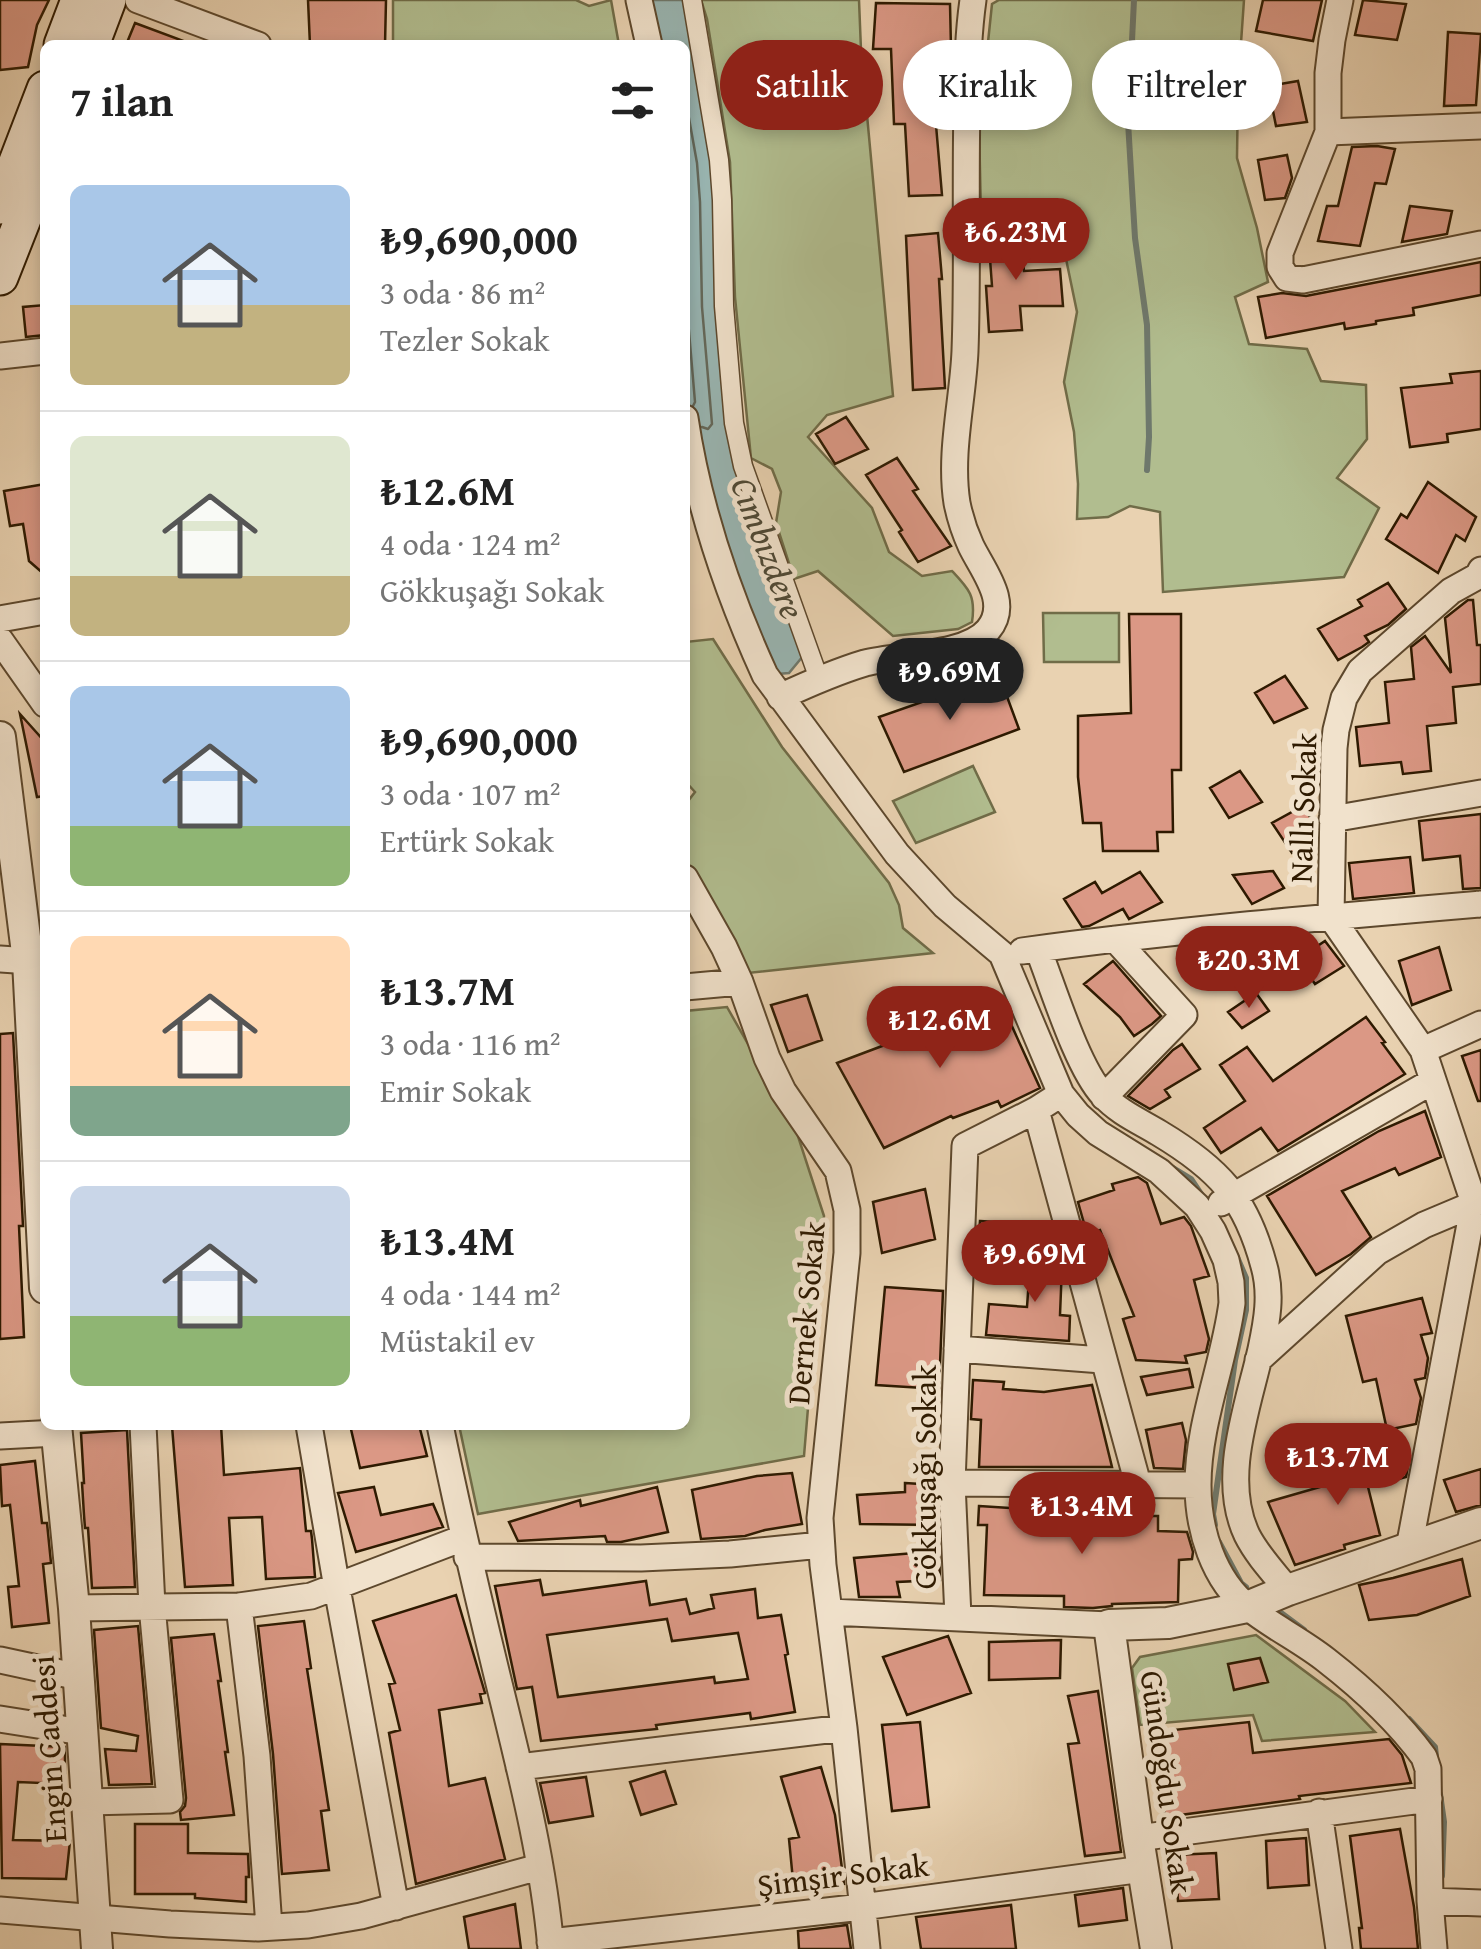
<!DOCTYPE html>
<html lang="tr">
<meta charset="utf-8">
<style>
body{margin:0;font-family:"Gentium Book Plus",serif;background:#f6f6f6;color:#222;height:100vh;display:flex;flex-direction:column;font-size:38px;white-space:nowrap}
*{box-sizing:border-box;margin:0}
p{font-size:32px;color:#767676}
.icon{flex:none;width:55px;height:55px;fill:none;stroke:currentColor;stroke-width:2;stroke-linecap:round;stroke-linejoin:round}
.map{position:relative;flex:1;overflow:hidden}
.side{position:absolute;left:40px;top:40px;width:650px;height:1390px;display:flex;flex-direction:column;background:#fff;border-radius:15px;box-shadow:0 5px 15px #0003}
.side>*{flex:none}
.hud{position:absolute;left:720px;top:40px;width:610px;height:90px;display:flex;gap:20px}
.price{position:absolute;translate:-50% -85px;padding:0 22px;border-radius:35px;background:#8f2418;color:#fff;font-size:32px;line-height:65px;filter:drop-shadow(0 2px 5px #0008)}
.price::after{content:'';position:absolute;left:50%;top:60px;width:30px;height:22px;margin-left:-15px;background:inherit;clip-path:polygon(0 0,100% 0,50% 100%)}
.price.current{background:#222;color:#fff}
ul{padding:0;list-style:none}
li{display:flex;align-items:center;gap:30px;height:250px;padding:0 30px}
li+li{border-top:2px solid #e0e0e0}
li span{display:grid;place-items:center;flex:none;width:280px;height:200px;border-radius:15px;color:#555}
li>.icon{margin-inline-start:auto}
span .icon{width:120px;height:120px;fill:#fffc;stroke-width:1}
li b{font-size:42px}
h2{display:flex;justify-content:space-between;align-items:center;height:120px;padding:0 30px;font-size:42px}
.chip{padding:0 35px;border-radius:45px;background:#fff;box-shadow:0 5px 15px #0003;font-size:35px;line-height:90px}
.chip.current{background:#8f2418;color:#fff}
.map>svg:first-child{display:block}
</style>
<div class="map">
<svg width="1481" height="1949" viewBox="0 0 1481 1949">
<rect width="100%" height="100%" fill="#e9d2b1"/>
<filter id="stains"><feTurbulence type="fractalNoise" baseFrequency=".002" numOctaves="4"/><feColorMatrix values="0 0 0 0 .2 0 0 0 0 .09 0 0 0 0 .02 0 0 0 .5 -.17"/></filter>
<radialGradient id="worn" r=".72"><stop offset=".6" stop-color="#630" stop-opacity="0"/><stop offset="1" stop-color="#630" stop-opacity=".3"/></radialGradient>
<!-- green -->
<path fill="#b1bd8f" stroke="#706c48" stroke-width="2.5" d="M393 0H576L589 6 611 0 619 45H393Z
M701 0H859L861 50 893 396 827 415 808 437 872 508 889 552 922 576 952 571C969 589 976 596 972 622L958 629 893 636 818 571 794 579 776 523 781 492 772 469 751 458 735 297 730 162 707 19Z
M999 0H1244L1238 86 1237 158 1257 228 1268 282 1235 297 1249 344 1307 349 1321 381 1366 385 1367 439 1337 478 1379 508 1344 577 1163 592 1160 512 1130 506 1108 517 1077 519 1078 484 1074 432 1064 382 1077 312 1059 225 981 212 979 128 992 4Z
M1043 613H1119V662H1044Z
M713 639 782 747 889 883 899 905 903 928 933 953 748 973 685 866V805L695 792 685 781V642Z
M973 766 995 812 916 843 893 801Z
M727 1007 795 1127 824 1216 804 1456 478 1514 459 1425H685V1011Z
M1256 1635 1345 1701 1375 1732 1262 1741 1253 1715 1140 1725 1132 1668 1140 1657Z"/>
<!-- water -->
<path fill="#99b6b3" stroke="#6e786c" stroke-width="2.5" d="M639 0H691L719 160 734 423 808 650 789 673 765 675 685 418V45H649Z"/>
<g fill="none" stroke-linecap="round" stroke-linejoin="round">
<!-- shore -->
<path stroke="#64685a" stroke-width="2.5" d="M685 96 697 163 700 202 702 307 712 424 708 429 702 427
M685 203 687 308 695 402 693 406"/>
<!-- stream -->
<path stroke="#6e786c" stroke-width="6" d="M1134 0 1128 122 1135 238 1147 325 1149 437 1147 470
M1173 1168 1191 1179 1201 1194
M1215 1525 1213 1514 1235 1360 1246 1310V1278L1237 1257
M1219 1542 1241 1583 1246 1587
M1281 1613 1304 1630
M1409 1719 1435 1747 1436 1756
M1440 1794 1444 1822 1442 1876"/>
</g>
<!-- building -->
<path fill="#db9885" stroke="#2e1a01" stroke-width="2.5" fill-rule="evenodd" d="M0 0H49L37 25 28 67 0 70Z
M308 0H386L385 45H310Z
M1263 0H1322L1313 41 1256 31Z
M1363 0 1406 4 1397 40 1355 35Z
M876 3 950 4 951 49H941L944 125H936L942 195 909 196 905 124H894L891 49H873Z
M135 23 189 43V45H126Z
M1448 32 1481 34 1476 105 1444 106Z
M1298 81 1307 122 1276 126 1268 86Z
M1377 146 1395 149 1386 184 1375 183 1360 246 1318 241 1327 206H1338L1352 147Z
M1287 155 1292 178 1285 198 1265 200 1258 160Z
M1410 206 1452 211 1447 234 1402 242Z
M1020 229 1024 271 1060 269 1063 306H1020L1022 330 989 332 986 286H992L988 232Z
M938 233 942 279H939L945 388 913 390 906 236Z
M1481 262V295L1413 308 1414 315 1376 321V324L1345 329 1344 323 1266 338 1258 297 1282 293 1306 296Z
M45 305V335L26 337 23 307Z
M1481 371V429L1447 434 1448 442 1410 447 1401 388 1452 383 1450 374Z
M846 417 868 449 835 464 816 434Z
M897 458 918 489 913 491 951 546 918 562 899 532 902 530 866 475Z
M1428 482 1476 517 1465 541 1456 535 1438 573 1386 539 1401 514 1407 518Z
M45 484V575L29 561 23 524 10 526 4 491Z
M1388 583 1406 609 1388 625 1365 636 1369 642 1362 647 1338 660 1318 629 1362 606 1358 600Z
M1468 600H1473L1477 645H1481V684L1453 687 1456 723 1427 726 1431 771 1403 774 1401 762 1360 766 1356 727 1389 723 1385 682 1414 679 1411 647 1425 636 1451 673 1445 618Z
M1129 614H1181V770H1172L1173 832H1157L1158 851H1103L1101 823H1083L1078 777V716L1131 713Z
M999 675 1019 729 904 772 879 717Z
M1285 676 1307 708 1274 723 1255 693Z
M20 714 45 742V796L37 797Z
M1240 771 1262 802 1229 818 1210 788Z
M1303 806 1316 826V841L1292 853 1272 823Z
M1481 814V888L1463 889 1460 856 1423 860 1419 821Z
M1410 857 1414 893 1353 899 1349 863Z
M1273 871 1284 888 1252 904 1233 875Z
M1140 872 1162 902 1129 919 1123 909 1089 926 1082 927 1064 899 1095 882 1102 893Z
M1325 941 1344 966 1315 984 1298 959Z
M1439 947 1451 990 1412 1005 1399 961Z
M1224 952 1239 971 1209 989 1193 971Z
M1113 961 1161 1016 1152 1024 1134 1036 1120 1017 1084 984Z
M1256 993 1269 1011 1242 1028 1228 1012Z
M807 995 822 1040 788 1052 771 1005Z
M1000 1000 1040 1088 1001 1107 998 1101 953 1118 951 1116 884 1148 837 1063 906 1037 898 1023 937 1010 942 1019Z
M1366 1017 1385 1042 1382 1043 1405 1074 1278 1151 1261 1128 1221 1153 1204 1128 1245 1101 1220 1065 1247 1047 1273 1081Z
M13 1033 23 1226H19L24 1337 0 1339V1034Z
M1182 1044 1200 1069 1165 1090 1170 1097 1150 1109 1128 1096 1173 1050Z
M1481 1050V1101H1478L1462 1056Z
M1425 1111 1441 1157 1399 1175 1395 1168 1342 1191 1371 1237 1351 1254 1316 1275 1267 1196 1379 1131Z
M1138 1177 1147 1183 1161 1224 1184 1217 1191 1226 1209 1276 1194 1280 1209 1339 1206 1352 1185 1356 1187 1363 1136 1360 1123 1319 1134 1316 1100 1230 1087 1234 1078 1202 1114 1190 1112 1184Z
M925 1189 935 1239 882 1253 873 1202Z
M980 1221 1011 1223 1010 1263 977 1261Z
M1031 1251 1058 1252 1062 1265 1060 1315 1070 1316 1069 1341 986 1335 989 1304 1027 1307Z
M885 1287 943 1291 939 1389 876 1385Z
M1422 1298 1432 1333 1421 1335 1428 1358 1425 1378 1415 1380 1421 1398 1416 1424 1387 1430 1376 1379 1363 1382 1346 1316Z
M1189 1369 1193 1387 1147 1395 1141 1377Z
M973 1380 1004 1382 1003 1389 1044 1392 1092 1385 1112 1467H979L981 1420 971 1419Z
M1182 1423 1186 1440 1183 1469 1154 1468 1146 1430Z
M221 1425 224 1475 300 1468 306 1531H311L312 1539 315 1577 266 1579 262 1517 229 1518 233 1585 185 1587 172 1426Z
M350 1425H419L427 1456 360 1468Z
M127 1430 135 1587 92 1588 88 1528H85L84 1515 82 1483H84L81 1433Z
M1403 1439 1409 1460 1406 1477 1368 1487 1380 1535 1344 1545 1345 1549 1295 1565 1268 1502 1341 1481 1339 1476 1373 1469 1367 1450Z
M35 1461 42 1523H47L51 1563 43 1564 49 1623 12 1627 8 1587 19 1586 10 1505 2 1506 0 1465Z
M1481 1469V1505L1456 1512 1444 1480Z
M792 1473 802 1524 765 1530 745 1536 701 1539 692 1490 757 1476Z
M905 1483 936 1485 938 1525 860 1524 857 1495 905 1492Z
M374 1487 381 1515 433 1504 443 1527 356 1552 338 1493Z
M657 1487 668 1532 621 1542H607L605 1536 518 1541 509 1522 580 1500 581 1506Z
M979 1506 1090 1513V1516H1158V1531L1187 1532 1193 1552 1192 1559 1179 1560 1178 1602 1112 1604V1606L1093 1608 1064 1607V1596L984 1595 987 1525H978Z
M939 1551 940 1580 897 1582 900 1597H859L854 1558Z
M1462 1559 1470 1596 1417 1615 1369 1620 1359 1585 1393 1578Z
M540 1580 543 1595 646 1581 650 1605 686 1599 690 1614 714 1608 711 1595 755 1589 758 1618 781 1615 788 1654 785 1655 795 1712 751 1719 750 1713 656 1725 657 1729 541 1741 532 1687 517 1689 495 1586ZM667 1619 672 1641 738 1633 748 1679 715 1683 714 1677 558 1697 547 1635Z
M456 1595 485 1693 480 1694 482 1703 439 1710 449 1786 485 1778 505 1859 416 1884 389 1733 400 1730 389 1684 395 1683 373 1621Z
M304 1621 311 1668 307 1669 329 1810 321 1811 329 1870 282 1874 273 1754 258 1626Z
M138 1626 152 1784 109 1785 105 1749 136 1751 138 1736 101 1728 94 1630Z
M214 1634 221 1681H218L228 1752H225L234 1815 181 1820 180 1812 185 1806 186 1798 171 1638Z
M948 1636 971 1693 907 1715 883 1657Z
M1061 1640 1060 1678 989 1680V1642Z
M1260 1658 1268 1682 1234 1690 1228 1664Z
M1098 1691 1121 1852 1085 1856 1068 1744 1079 1743 1068 1696Z
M920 1722 929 1807 892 1811 882 1725Z
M1249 1722 1253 1753 1389 1739 1402 1755 1411 1783 1299 1796 1300 1799 1165 1817 1154 1732Z
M0 1744 65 1747V1784L18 1782 13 1840 70 1841 66 1879 2 1878Z
M821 1767 835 1815 844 1884 794 1891 789 1839 799 1837 781 1777Z
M665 1771 676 1804 641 1815 630 1782Z
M586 1777 593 1816 549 1823 540 1783Z
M135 1824H188V1853L248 1854 249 1877H246V1902L195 1898V1894H135Z
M1400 1829 1414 1907 1418 1949H1361L1359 1928H1362L1350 1836Z
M1306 1838 1309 1885 1268 1888 1266 1841Z
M1216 1853 1219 1899 1178 1901 1175 1855Z
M1123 1888 1127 1920 1079 1926 1075 1895Z
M515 1904 521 1949H469L464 1917Z
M1011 1905 1016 1949H921L916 1917Z
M847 1925 851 1949H799L798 1931Z"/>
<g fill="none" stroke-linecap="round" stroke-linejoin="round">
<!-- pedestrian casing -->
<g stroke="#5d482d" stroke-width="21">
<path id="pedestrian" d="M692 0 719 160 722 200 724 306 734 423 743 466 819 679"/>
</g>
<!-- minor casing -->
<g stroke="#5d482d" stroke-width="29">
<path id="minor" d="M138 0 258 45
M639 0 649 45
M1340 0 1332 40 1328 73V132L1481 126
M1328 132 1280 253V267L1287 278 1303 280 1481 244
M0 356 45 351
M685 418C698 506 728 594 765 675L897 854 945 906 1002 954 1061 1094 1078 1115 1098 1133 1159 1171 1197 1206 1213 1231 1226 1260 1231 1282 1232 1303C1224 1364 1198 1423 1198 1485 1198 1529 1213 1580 1249 1608 1273 1627 1302 1641 1326 1660 1362 1688 1397 1720 1424 1757L1428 1769 1430 1901 1434 1949
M0 619 45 611
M0 640 45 704
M780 697C808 684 835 672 865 663 898 654 965 657 988 630 1011 603 983 571 971 546 965 533 960 518 957 503 949 453 963 400 965 351 968 270 965 188 967 107 967 71 968 35 973 0
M1332 819 1481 793
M685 878 724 947 740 982 767 1058 783 1091 838 1171 847 1210V1253L820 1518 823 1565 844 1728 867 1949
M1038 949C1053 987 1077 1067 1103 1095 1118 1112 1141 1122 1159 1133 1219 1169 1246 1198 1264 1266 1272 1294 1267 1321 1261 1349 1248 1407 1220 1478 1247 1535 1257 1555 1274 1573 1288 1590
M1022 951C1174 930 1328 917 1481 904
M0 959 45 962
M685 987 740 982
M1423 1050 1481 1024
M1104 1097 1184 1015 1115 939
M1036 1110 1138 1484
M1221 1203 1433 1081
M957 1349 1102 1360
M1258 1360 1377 1252 1424 1225 1481 1201
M309 1425 337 1588 396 1907
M440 1425C457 1508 476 1589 496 1671 518 1762 543 1855 551 1949
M0 1436 57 1433
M952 1483 1198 1485
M1409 1548 1474 1203 1423 1050 1331 917 1334 748 1336 730 1344 698 1360 671 1451 591 1478 576 1481 570
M467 1557 641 1558 730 1554 821 1545
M239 1606 257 1756 269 1927
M74 1608 239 1606 311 1596 463 1538
M830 1612 1109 1625
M958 1617 952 1483 965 1146 1036 1110 1061 1094
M0 1660 79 1677
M0 1719 82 1732
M519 1767 844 1728
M88 1802 170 1800 152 1606 143 1425
M1319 1812 1339 1949
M1138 1838 1429 1799
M1430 1901 1481 1903
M0 1910 170 1924 258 1928 308 1925 361 1916 539 1867
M550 1942 862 1907 1143 1869"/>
</g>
<!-- tertiary casing -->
<g stroke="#5d482d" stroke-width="34">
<path id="tertiary" d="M0 737 28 961 45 1288
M56 1425 74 1608 97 1949
M1156 1949 1138 1838 1109 1625 1168 1623 1247 1607 1288 1590 1481 1523"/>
</g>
<!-- secondary casing -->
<g stroke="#2e1a01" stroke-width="39">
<path id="secondary" d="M62 45 79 0
M91 45 108 0
M0 206 45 89
M0 277 45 163"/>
</g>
<!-- pedestrian -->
<use href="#pedestrian" stroke="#f1e2cc" stroke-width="18"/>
<!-- minor -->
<use href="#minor" stroke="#f1e2cc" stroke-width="25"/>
<!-- tertiary -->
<use href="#tertiary" stroke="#f1e2cc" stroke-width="30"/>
<!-- secondary -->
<use href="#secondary" stroke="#f1e2cc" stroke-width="35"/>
</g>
<g text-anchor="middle" stroke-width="10" stroke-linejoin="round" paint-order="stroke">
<!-- street labels -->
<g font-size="32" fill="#2e1a01" stroke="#f1e2cc">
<text transform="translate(1303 808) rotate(-88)" y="11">Nallı Sokak</text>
<text transform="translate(806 1313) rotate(-85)" y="11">Dernek Sokak</text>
<text transform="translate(925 1477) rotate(-90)" y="11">Gökkuşağı Sokak</text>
<text transform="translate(49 1749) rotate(-94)" y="11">Engin Caddesi</text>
<text transform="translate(1167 1782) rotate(82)" y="11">Gündoğdu Sokak</text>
<text transform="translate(843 1875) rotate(-7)" y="11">Şimşir Sokak</text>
</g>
<!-- water labels -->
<g font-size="35" font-style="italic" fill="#4e4936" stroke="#f1e2cc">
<text transform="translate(768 548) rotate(69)" y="12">Cımbızdere</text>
</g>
</g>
<rect width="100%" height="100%" filter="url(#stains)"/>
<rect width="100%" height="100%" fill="url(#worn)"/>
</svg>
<b class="price" style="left:1016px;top:283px">₺6.23M</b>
<b class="price current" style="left:950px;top:723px">₺9.69M</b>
<b class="price" style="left:1249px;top:1011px">₺20.3M</b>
<b class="price" style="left:940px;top:1071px">₺12.6M</b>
<b class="price" style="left:1035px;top:1305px">₺9.69M</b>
<b class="price" style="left:1338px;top:1508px">₺13.7M</b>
<b class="price" style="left:1082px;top:1557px">₺13.4M</b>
<div class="hud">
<a class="chip current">Satılık</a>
<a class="chip">Kiralık</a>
<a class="chip">Filtreler</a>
</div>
<section class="side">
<h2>7 ilan<svg class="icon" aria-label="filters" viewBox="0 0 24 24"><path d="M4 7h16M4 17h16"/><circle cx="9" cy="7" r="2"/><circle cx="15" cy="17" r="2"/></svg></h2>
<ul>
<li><span style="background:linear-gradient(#a9c7e8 60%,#c2b280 0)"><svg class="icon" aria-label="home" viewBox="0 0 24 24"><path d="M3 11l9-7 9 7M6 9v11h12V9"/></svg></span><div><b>₺9,690,000</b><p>3 oda · 86 m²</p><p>Tezler Sokak</p></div></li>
<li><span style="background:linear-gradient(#dfe7d0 70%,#c2b280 0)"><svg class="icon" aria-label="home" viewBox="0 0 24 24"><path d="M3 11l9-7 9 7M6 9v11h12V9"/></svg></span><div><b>₺12.6M</b><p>4 oda · 124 m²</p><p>Gökkuşağı Sokak</p></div></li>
<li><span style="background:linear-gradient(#a9c7e8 70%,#8fb573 0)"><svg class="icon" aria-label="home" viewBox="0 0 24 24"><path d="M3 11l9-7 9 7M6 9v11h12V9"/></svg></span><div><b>₺9,690,000</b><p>3 oda · 107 m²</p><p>Ertürk Sokak</p></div></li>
<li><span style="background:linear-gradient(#ffd9b3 75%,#7fa58c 0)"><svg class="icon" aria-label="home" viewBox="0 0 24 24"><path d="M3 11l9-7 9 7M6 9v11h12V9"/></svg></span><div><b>₺13.7M</b><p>3 oda · 116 m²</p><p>Emir Sokak</p></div></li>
<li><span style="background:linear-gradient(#c9d6e8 65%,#8fb573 0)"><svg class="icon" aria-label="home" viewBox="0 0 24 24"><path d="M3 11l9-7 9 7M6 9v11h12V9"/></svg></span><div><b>₺13.4M</b><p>4 oda · 144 m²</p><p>Müstakil ev</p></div></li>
</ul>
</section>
</div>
